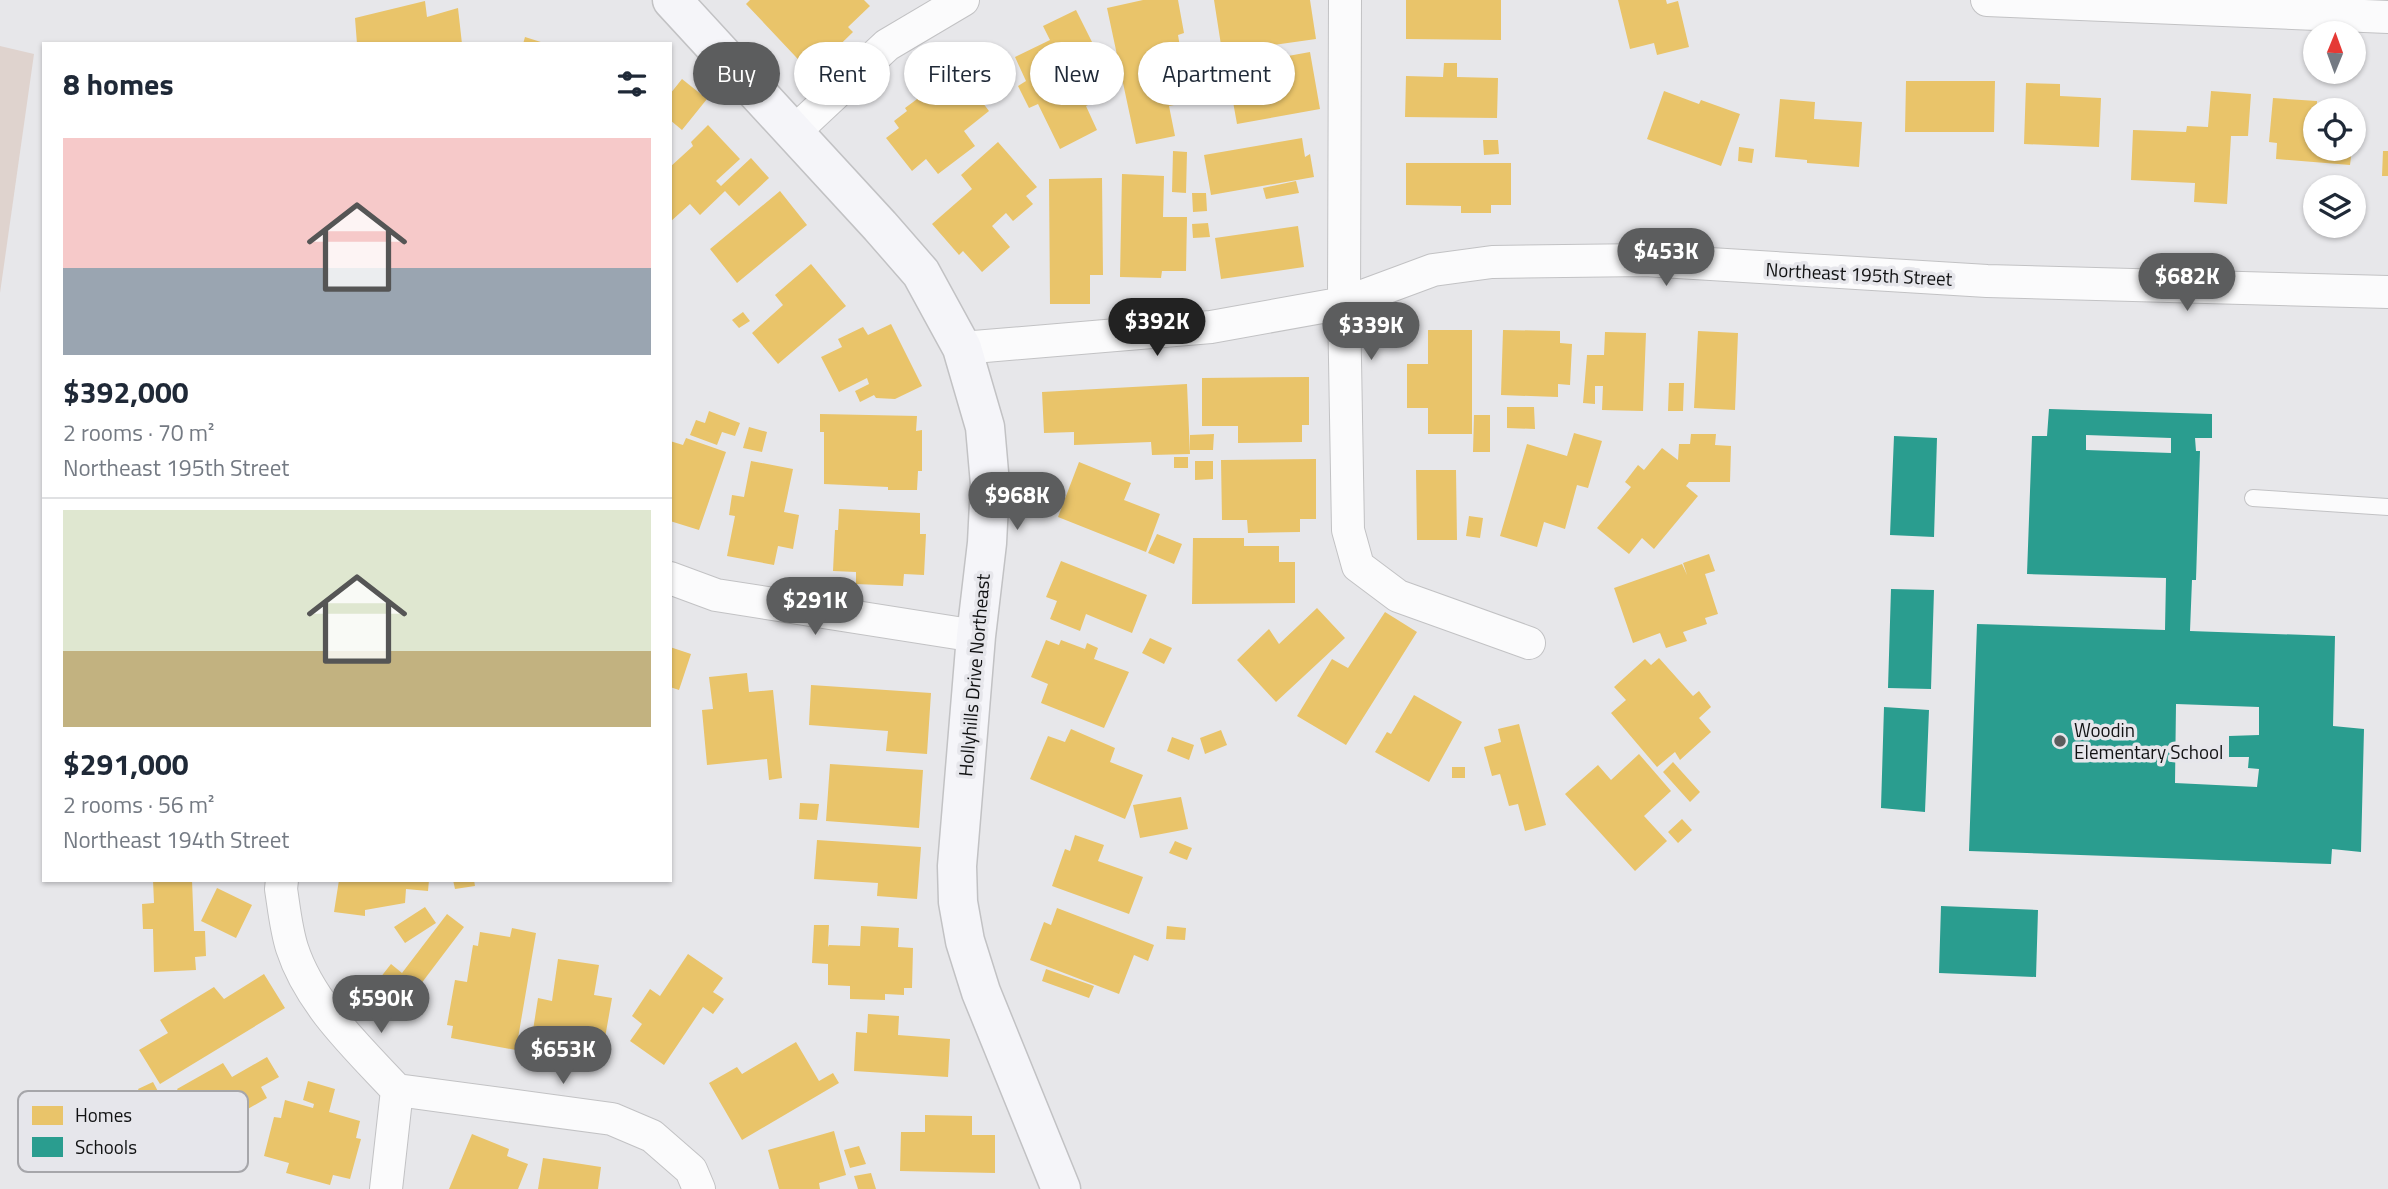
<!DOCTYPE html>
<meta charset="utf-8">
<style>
body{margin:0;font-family:"Titillium Web",sans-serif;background:#f2f2f3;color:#1f2937;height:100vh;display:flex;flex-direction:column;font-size:26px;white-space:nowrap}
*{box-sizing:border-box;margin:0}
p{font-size:23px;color:#747a83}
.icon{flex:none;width:38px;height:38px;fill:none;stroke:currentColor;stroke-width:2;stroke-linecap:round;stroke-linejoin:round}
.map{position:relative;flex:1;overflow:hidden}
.details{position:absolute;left:42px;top:42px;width:630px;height:840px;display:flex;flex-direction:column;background:#fff;border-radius:0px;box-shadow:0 2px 5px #0004}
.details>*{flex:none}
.top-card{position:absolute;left:693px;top:42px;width:665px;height:63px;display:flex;gap:14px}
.needle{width:46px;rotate:1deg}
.controls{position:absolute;left:2303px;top:21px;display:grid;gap:14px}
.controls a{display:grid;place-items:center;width:63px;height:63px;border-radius:50%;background:#fff;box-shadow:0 2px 5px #0004;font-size:35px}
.price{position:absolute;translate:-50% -60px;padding:0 16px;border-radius:24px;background:#5c5d5e;color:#fff;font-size:23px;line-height:46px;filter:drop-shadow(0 2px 4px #0008)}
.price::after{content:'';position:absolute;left:50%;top:42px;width:21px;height:16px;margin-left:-10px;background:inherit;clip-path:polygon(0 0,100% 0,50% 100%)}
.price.active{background:#222;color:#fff}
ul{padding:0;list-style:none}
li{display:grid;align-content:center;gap:14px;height:371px;padding:0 21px}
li+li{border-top:2px solid #e0e1e3}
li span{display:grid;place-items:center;height:217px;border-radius:0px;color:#555}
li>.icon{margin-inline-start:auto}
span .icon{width:126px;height:126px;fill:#fffc;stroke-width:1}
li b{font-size:30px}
h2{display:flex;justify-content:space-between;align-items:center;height:84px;padding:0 21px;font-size:30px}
.tag{padding:0 24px;border-radius:32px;background:#fff;box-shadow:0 2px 5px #0004;font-size:24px;line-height:63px}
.tag.active{background:#5c5d5e;color:#fff}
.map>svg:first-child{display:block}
</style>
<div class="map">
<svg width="2388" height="1189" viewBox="0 0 2388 1189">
<rect width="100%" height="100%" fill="#e7e7ea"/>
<!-- green -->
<path fill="#dfd3ce" d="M0 46 34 54 0 293Z"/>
<!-- homes -->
<path fill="#e9c46a" d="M750 0H864L870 6 848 27 853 32 811 73 746 4Z
M1143 0H1178L1184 33 1178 35 1181 53 1159 56 1163 76 1177 73 1184 103 1169 106 1175 136 1136 144 1107 8Z
M1214 0H1310L1316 39 1237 50 1235 43 1221 45Z
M1406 0H1501V40L1406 39Z
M1618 0H1666L1667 4 1678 1 1689 47 1657 55 1654 43 1630 49Z
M425 1 427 17 458 8 462 44H357L355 18Z
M1076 10 1098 54 1077 65 1082 74 1086 72 1100 99 1086 106 1097 130 1060 149 1038 104 1029 108 1018 86 1026 81 1015 57 1050 40 1043 26Z
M525 37 544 43V44H523Z
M1310 52 1320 109 1237 124 1230 85 1242 83 1239 65Z
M1444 63H1457V77L1498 78 1497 118 1405 117 1406 76 1443 77Z
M964 78 989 111 964 131 975 146 938 174 926 159 912 171 886 138 899 128 894 121 907 111 905 108 936 85 944 94Z
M682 79 707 99 682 130 670 120V94Z
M1906 81H1995L1994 132H1905Z
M2026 83 2060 84V96L2101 98 2099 147 2024 144Z
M1664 91 1699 104 1701 100 1740 114 1721 166 1647 139Z
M2211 91 2251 94 2248 136H2231L2227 204 2194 202 2195 183 2131 180 2133 130 2186 132 2187 126 2208 127Z
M2273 98 2317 101 2315 149H2352L2350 165 2276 159 2277 143 2269 142Z
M1780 99 1815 102 1814 119 1862 122 1859 167 1807 163V160L1775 157Z
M708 125 740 159 716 181 721 186 751 158 769 178 739 206 725 191 700 215 690 204 670 222V167L693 146 691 142Z
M1302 138 1305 157 1310 154 1314 177 1211 195 1204 155Z
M1483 140H1498L1499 154 1484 155Z
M998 142 1037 187 1026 196 1033 204 1013 221 1006 213 992 226 1010 247 982 272 963 251 959 255 932 224 972 189 961 175Z
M1739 147 1754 149 1752 163 1738 161Z
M1173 151 1187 152 1186 193 1172 192Z
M2383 151H2388V176H2382Z
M1406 163H1511V205H1491V213H1461V206L1406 205Z
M1122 174 1164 176 1163 217H1187L1186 271H1162L1161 278 1120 277Z
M1102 178 1103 275H1090V304H1050L1049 179Z
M1296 181 1299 193 1266 199 1263 188Z
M780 191 807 225 737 283 710 249Z
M1192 193H1206L1207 211 1193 212Z
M1208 223 1210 237 1193 238 1192 224Z
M1298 226 1304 267 1221 279 1215 238Z
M811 264 846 306 778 364 752 333 783 305 775 295Z
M743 312 750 321 739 328 732 320Z
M891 324 922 386 895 399 876 398 874 395 860 402 855 391 869 384 867 378 839 392 821 357 842 347 838 339 863 327 868 335Z
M1428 330H1472V434H1428V408H1407V364H1428Z
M1503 330 1560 331V343L1572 344 1570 385 1558 384V397L1501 395Z
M1698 331 1738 333 1735 410 1694 408Z
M1605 332 1646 333 1643 411 1602 410 1603 386H1595V404L1583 403 1587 355H1604Z
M1309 377V425H1302V442L1238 443V426H1202V378Z
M1669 383H1684L1683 411H1668Z
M1187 384 1190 454 1152 455 1151 442 1074 445V432L1044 433 1042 392Z
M1507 407H1534L1535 429 1507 428Z
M709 411 740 423 735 436 722 432 717 445 690 435 696 420 705 423Z
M820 414 917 416 916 431 922 430V471H918L917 490H888V487L824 484V432H820Z
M1474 415H1490V452H1473Z
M749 427 767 432 762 452 743 448Z
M1574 433 1602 441 1588 488 1577 485 1565 529 1544 522 1537 547 1500 536 1527 444 1567 456Z
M1214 434 1213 450H1190V435Z
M1691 434H1716L1715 445 1731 446 1730 482H1689L1686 486 1698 496 1654 549 1642 538 1629 554 1597 528 1631 487 1625 482 1638 465 1644 470 1662 448 1678 460 1679 444H1690Z
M686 438 726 452 699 530 670 521V441L683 445Z
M1174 457H1188V468H1174Z
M1316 459V519H1300V532L1248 533 1247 520H1222L1221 460Z
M751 461 793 469 784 512 799 515 793 549 778 546 774 565 727 556 735 516 729 515 732 495 744 497Z
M1195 461H1213V479L1195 480Z
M1079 462 1131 483 1124 500 1160 514 1146 552 1058 517Z
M1416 470H1456L1457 540H1417Z
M839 509 920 513V534H926L924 575 904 574 903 586 856 584V572L833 571 835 530H838Z
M1469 516 1483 518 1480 538 1466 536Z
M1157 534 1182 544 1174 564 1148 553Z
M1193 538H1244V546H1279V562H1295V603L1192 604Z
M1709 554 1715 571 1705 574 1718 614 1705 618 1707 624 1683 632 1687 641 1666 648 1660 633 1633 643 1614 588 1682 564 1687 575 1683 563Z
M1061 561 1147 595 1132 633 1086 614 1080 631 1050 619 1057 601 1046 597Z
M1317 608 1345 638 1276 702 1237 660 1269 629 1279 644Z
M1385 612 1417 632 1346 745 1297 716 1332 659 1348 668Z
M1150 638 1172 648 1164 664 1142 653Z
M1046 640 1059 645 1061 640 1085 649 1087 643 1098 648 1094 659 1129 672 1104 728 1041 703 1048 684 1031 677Z
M670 647 691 654 679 690 670 687Z
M1659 658 1693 696 1699 691 1711 707 1699 718 1711 732 1680 760 1675 752 1657 767 1611 713 1626 700 1614 687 1645 659 1651 665Z
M747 673 749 692 773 690 782 778 769 780 767 759 707 765 702 710 713 709 709 677Z
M811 685 931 693 927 754 886 751 888 731 809 725Z
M1414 695 1462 722 1429 782 1375 752 1387 732 1391 734Z
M1519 724 1546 825 1525 831 1518 804 1509 806 1500 774 1492 776 1484 747 1501 742 1498 729Z
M1071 729 1115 748 1110 762 1143 775 1125 819 1030 779 1048 736 1065 742Z
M1221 730 1227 745 1205 754 1200 738Z
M1172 737 1194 745 1189 760 1167 751Z
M1639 754 1671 791 1644 816 1667 841 1635 871 1565 794 1598 765 1611 780Z
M1673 762 1700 792 1690 802 1663 772Z
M830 764 923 770 919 828 826 821Z
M1452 767H1465V778H1452Z
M1181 797 1188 829 1140 838 1133 805Z
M800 803 819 804 817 820 799 819Z
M1682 819 1692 830 1678 843 1668 832Z
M1075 835 1104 845 1098 861 1143 877 1129 914 1052 886 1065 849 1070 851Z
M817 840 921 847 917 899 877 896 878 883 814 879Z
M1175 841 1192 848 1187 860 1169 853Z
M153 880H192L194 931H205L206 956 195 957 196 970 154 972 153 929H143L142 904 154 903Z
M339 880H429L428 891 406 889 405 903 365 910V916L334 912Z
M453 880H474L475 886 455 889Z
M217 888 252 905 236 938 201 921Z
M425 907 436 923 405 943 394 927Z
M1057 908 1154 945 1148 961 1134 955 1119 994 1030 960 1044 922 1051 925Z
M447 914 464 927 402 1009 373 987 391 964 402 973Z
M814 925H829L828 947 829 945 860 946 861 926 899 928 898 947 913 948 912 988H904V995L885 994V1000L850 999V986L828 985V964L812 963Z
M1167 926 1186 928 1185 940 1166 939Z
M512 928 536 933 516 1050 451 1038 453 1026 447 1025 455 980 467 982 473 945 478 946 480 932 510 937Z
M688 954 723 978 713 992 724 999 713 1014 703 1007 664 1065 630 1041 642 1024 632 1016 650 989 660 996Z
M558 959 599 965 594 995 612 998 602 1055 531 1043 538 998 552 1001Z
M1046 969 1094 986 1089 998 1042 981Z
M264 974 285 1008 160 1084 139 1050 168 1033 160 1020 214 987 224 999Z
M868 1014 899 1016 898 1035 950 1039 948 1077 854 1071 856 1032 867 1033Z
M796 1042 819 1081 833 1073 839 1083 742 1140 709 1083 737 1067 742 1074Z
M267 1057 279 1077 261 1087 267 1098 246 1110 239 1100 188 1130 176 1110 186 1104 177 1089 223 1063 232 1077Z
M308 1081 335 1089 329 1112 360 1121 356 1138 361 1139 350 1179 333 1175 330 1185 286 1173 289 1163 264 1156 274 1117 281 1118 285 1100 313 1108 314 1104 303 1100Z
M153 1082 161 1097 145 1104 138 1089Z
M925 1115 972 1116V1135H995V1173L900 1171 901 1132H925Z
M834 1131 846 1175 819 1183 820 1189H779L768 1150Z
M472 1134 509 1149 507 1156 528 1164 518 1189H449Z
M859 1146 866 1164 850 1168 844 1150Z
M543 1158 601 1167 598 1189H538Z
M871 1173 876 1189H858L854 1176Z"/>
<!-- schools -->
<path fill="#2a9d8f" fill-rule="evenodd" d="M2049 409 2212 414V438H2195L2196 451H2200L2196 580H2192L2190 631 2335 636 2333 726 2364 729 2361 852 2332 849 2331 864 1969 851 1977 624 2165 630 2166 578 2027 574 2032 436H2047ZM2086 435 2171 438V453L2086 450ZM2176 704 2259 707V735L2229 736V757H2249L2248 768 2259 769 2257 787 2175 783Z
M1894 436 1937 438 1934 537 1890 535Z
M1891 589 1934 590 1931 689 1888 688Z
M1884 707 1929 710 1925 812 1881 808Z
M1941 906 2038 910 2036 977 1939 973Z"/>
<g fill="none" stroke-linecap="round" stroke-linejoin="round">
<!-- lane casing -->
<g stroke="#c2c2c4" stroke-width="18">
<path id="lane" d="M2253 498 2388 507"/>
</g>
<!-- street casing -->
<g stroke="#c2c2c4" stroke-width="34">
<path id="street" d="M1345 0 1344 303 1348 530 1358 566 1398 596 1529 643
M1987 0 2388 17
M793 133 887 45 963 0
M962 348 1211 327 1344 303 1433 270 1492 262 1645 260 1987 281 2388 292
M670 578 716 595 976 636
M282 880 281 889C284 908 286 929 292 948 310 1004 358 1048 397 1090L386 1189
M397 1090 612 1119 652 1136 691 1170 699 1189"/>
</g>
<!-- secondary casing -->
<g stroke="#c2c2c4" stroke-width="41">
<path id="secondary" d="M672 0 880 226 921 273 962 348 985 427 990 484 987 543 976 636 957 866 958 902 965 941 981 992 1061 1189"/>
</g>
<!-- lane -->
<use href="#lane" stroke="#fbfbfc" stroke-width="16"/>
<!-- street -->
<use href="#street" stroke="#fbfbfc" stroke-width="32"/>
<!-- secondary -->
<use href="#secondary" stroke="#f5f5f9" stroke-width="38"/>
</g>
<!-- markers -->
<circle fill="#5c5d5e" stroke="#e6e6eb" stroke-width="2.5" cx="2060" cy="741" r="7"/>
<g text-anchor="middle" stroke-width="7" stroke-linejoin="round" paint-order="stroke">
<!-- street labels -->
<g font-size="19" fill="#111213" stroke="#e6e6eb">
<text transform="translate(1859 274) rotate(3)" y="7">Northeast 195th Street</text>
<text transform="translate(974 675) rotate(-85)" y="7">Hollyhills Drive Northeast</text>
</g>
<!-- poi labels -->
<g font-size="19" fill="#111213" stroke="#e6e6eb" text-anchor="start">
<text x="2074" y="737">Woodin<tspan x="2074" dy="22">Elementary School</tspan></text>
</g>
</g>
<!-- legend -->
<rect x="18" y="1091" width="230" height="81" rx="10" fill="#e6e6eb" stroke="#a6a6aa" stroke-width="2"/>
<rect x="32" y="1106" width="31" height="19" fill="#e9c46a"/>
<rect x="32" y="1137" width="31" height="20" fill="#2a9d8f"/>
<g font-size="19" fill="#111213">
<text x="75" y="1122">Homes</text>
<text x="75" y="1154">Schools</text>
</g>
</svg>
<div class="controls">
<a><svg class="needle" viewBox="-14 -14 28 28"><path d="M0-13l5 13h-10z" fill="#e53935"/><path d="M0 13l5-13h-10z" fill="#747a83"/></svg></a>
<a><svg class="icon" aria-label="locate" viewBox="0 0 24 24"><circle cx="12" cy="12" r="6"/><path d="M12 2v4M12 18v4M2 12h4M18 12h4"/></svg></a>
<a><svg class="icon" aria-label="layers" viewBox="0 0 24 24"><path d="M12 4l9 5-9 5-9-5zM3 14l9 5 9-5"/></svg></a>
</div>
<b class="price" style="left:1666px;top:288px">$453K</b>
<b class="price" style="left:2187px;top:313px">$682K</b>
<b class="price active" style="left:1157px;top:358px">$392K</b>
<b class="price" style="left:1371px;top:362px">$339K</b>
<b class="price" style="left:1017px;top:532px">$968K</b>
<b class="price" style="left:815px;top:637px">$291K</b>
<b class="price" style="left:381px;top:1035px">$590K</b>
<b class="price" style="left:563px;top:1086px">$653K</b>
<div class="top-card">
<a class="tag active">Buy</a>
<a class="tag">Rent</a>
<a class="tag">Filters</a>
<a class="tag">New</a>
<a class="tag">Apartment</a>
</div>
<section class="details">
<h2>8 homes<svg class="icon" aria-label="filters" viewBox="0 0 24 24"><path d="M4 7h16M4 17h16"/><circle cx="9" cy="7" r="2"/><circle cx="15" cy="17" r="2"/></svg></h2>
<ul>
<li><span style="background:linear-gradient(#f6c9c9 60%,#9aa5b1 0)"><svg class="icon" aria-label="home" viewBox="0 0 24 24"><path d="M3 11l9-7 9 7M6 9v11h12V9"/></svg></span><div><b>$392,000</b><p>2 rooms · 70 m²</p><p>Northeast 195th Street</p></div></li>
<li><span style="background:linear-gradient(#dfe7d0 65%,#c2b280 0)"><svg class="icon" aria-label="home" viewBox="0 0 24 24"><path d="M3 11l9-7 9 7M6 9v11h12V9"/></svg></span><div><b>$291,000</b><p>2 rooms · 56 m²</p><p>Northeast 194th Street</p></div></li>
</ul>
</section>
</div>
